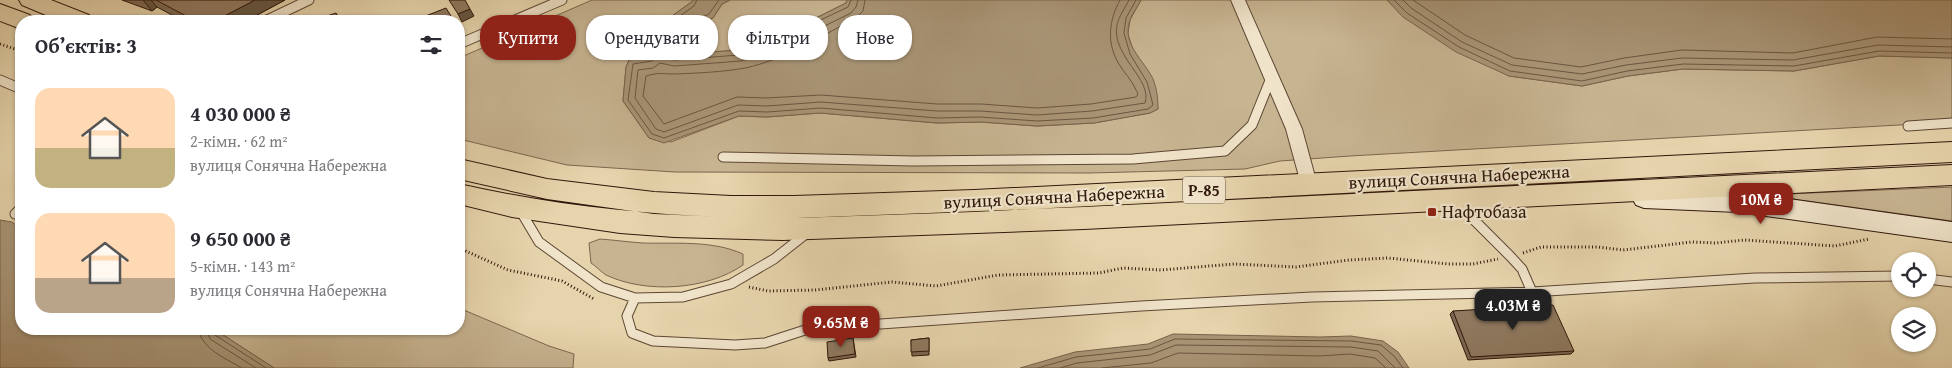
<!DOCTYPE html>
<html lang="uk">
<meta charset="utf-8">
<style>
body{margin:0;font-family:"Gentium Book Plus",serif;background:#f2f2f3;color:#2b2b33;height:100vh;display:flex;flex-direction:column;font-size:19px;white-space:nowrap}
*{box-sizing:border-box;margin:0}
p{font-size:16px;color:#7c7c81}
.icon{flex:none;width:28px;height:28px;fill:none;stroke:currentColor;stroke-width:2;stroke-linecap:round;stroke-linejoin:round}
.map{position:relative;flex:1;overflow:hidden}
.drawer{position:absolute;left:15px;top:15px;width:450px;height:320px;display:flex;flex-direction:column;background:#fff;border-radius:20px;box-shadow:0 1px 4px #0004}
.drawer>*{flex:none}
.top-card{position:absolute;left:480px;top:15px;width:475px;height:45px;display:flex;gap:10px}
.buttons{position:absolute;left:1891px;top:252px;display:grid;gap:10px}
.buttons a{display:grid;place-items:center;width:45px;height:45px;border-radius:50%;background:#fff;box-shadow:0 1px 4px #0004;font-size:25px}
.price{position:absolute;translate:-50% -42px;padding:0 11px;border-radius:10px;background:#8f2418;color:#fff;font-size:16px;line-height:32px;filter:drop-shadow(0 1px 2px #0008)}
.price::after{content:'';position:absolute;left:50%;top:30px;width:15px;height:11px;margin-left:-8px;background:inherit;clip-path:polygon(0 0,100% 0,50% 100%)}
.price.selected{background:#222;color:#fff}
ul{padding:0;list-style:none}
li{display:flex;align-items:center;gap:15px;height:125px;padding:0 20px}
li span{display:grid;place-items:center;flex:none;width:140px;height:100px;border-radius:15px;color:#555}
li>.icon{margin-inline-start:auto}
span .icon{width:60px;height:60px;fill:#fffc;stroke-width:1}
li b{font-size:21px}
h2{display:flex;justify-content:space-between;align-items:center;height:60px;padding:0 20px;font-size:21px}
.pill{padding:0 18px;border-radius:20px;background:#fff;box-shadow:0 1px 4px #0004;font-size:18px;line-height:45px}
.pill.selected{background:#8f2418;color:#fff}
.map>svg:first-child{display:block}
</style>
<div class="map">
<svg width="1952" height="368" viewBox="0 0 1952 368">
<rect width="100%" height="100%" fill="#e6d4ac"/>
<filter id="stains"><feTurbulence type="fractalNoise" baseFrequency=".004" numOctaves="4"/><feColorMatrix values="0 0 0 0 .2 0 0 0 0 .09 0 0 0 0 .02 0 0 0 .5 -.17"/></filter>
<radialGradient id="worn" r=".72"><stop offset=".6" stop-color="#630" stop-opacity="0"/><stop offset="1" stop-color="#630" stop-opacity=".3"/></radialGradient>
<!-- green -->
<path fill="#c7b491" stroke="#7c664e" d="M592 0H694L649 33 641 42 650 51 651 57 629 60 626 67 623 101 649 138 671 142 739 116 767 117 820 113 937 123 980 122 1037 126 1094 123 1150 113 1158 109 1152 78 1134 53 1128 34 1130 20 1141 0H1387L1403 16 1509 76 1582 86 1628 76 1683 69 1794 71 1879 56 1952 58V122L1350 156 1280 161 1245 169 1090 173 675 172 567 165 459 139V58Z
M730 0H847L846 3 794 29 756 45 738 50 673 55 665 53 663 48 682 39 696 25 713 18 722 4Z
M1952 187V221L1764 195Z
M600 239C614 240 628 242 643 243 676 244 712 240 743 254V265C707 290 646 294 606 275 601 272 596 266 591 263L589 243Z
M459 308 549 346 574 354 573 368H274L214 329H459Z"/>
<!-- water -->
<path fill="#a89475" stroke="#78624b" d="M694 0H730L722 4 713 18 696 25 682 39 663 48 665 53 673 55 738 50 756 45 794 29 846 3 847 0H1141C1138 7 1132 13 1130 20 1121 44 1144 60 1153 79 1157 89 1158 99 1158 109L1150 113 1094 123 1037 126 980 122 937 123 820 113 767 117 739 116 664 143 649 138 623 101 626 67 629 60 651 57 650 51 640 42 649 33Z
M1387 0H1952V58L1879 56 1794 71 1683 69 1628 76 1582 86 1509 76 1456 52 1403 17Z
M0 220 12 222 21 229V329H214L274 368H0Z
M1173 334 1320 337 1351 336 1383 341 1398 352 1409 368H1020L1075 352 1148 344Z"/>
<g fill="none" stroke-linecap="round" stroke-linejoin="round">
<!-- shore -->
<path stroke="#6c5640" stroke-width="1" d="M697 0 694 6 652 36 649 43 657 48 661 43 679 35 694 21 709 14 719 0
M851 0 848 7 757 50 739 55 674 60 664 58 658 54 652 61 633 64 628 100 652 134 664 138 739 111 767 112 821 108 937 118 980 117 1037 121 1093 118 1148 109 1153 105 1147 82 1130 54 1124 33 1126 18 1136 0
M858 0 856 7 851 13 798 39 759 56 741 61 674 66 660 63 653 68 638 70 635 98 656 129 664 132 738 105 767 106 821 102 937 111H980L1037 115 1092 111 1145 103C1153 79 1111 56 1117 25 1119 16 1125 8 1129 0
M865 0 863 11 856 18C821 36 784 60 745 68 723 72 698 73 676 74 663 74 660 72 646 76L643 96 664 124 737 97 766 98 821 95 937 104H981L1037 108 1091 104 1136 97 1138 94 1136 90C1132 80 1124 73 1119 64 1106 43 1109 20 1120 0
M1394 0 1407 13 1459 47 1510 71 1582 81 1627 71 1683 64 1794 66 1879 51 1952 53
M1403 0 1411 8 1462 42 1512 65 1582 74 1626 65 1682 58 1793 60 1878 45 1952 47
M1413 0 1465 35 1514 58 1581 67 1624 58 1682 50 1793 53 1877 37 1952 39
M198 329C203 350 225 358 242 368
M206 329 210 339 256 368
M212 329 215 335 266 368
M1038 368 1076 357 1150 349 1175 339 1351 341 1381 345 1394 356 1403 368
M1060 368 1077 363 1150 355 1176 345 1351 347 1378 351 1395 368
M1102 368 1151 363 1178 353 1319 356 1350 354 1375 358 1386 368"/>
<!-- service casing -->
<g stroke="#5e4633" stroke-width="11">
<path id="service" d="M265 21 309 0
M459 44 562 0
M0 80 21 89
M1908 126 1952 123
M723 157 913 161 1133 159 1225 151 1252 125 1271 78
M1450 205 1466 212 1510 256 1522 269 1532 292
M520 210 539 242 601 287 635 298 683 297 731 284 774 259 807 233
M15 214 21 208
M1928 279 1952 282
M635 298 627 316 632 333 653 341 735 345 765 343 808 329 1141 306 1312 297 1532 292 1755 278 1900 276"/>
</g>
<!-- minor casing -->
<g stroke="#5e4633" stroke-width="2">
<path id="minor" d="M1231 0H1245L1302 129 1317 184 1315 189 1309 190 1303 189 1301 184 1286 129Z"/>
</g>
<!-- secondary casing -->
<g stroke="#30170b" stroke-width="2">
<path id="secondary" d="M1644 188 1738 192 1952 222V242L1738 212 1644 208 1636 205 1632 198 1636 191Z"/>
</g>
<!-- primary casing -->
<g stroke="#30170b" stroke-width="2">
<path id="primary" d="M19 0H51L89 15 93 21H60L22 5Z
M0 4 30 15 34 21H21V29L0 21Z
M1952 142V162L974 212 797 218 1084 207 1952 165V185L1084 229 783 240 674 237 620 233 512 217 459 204V184C548 204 633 214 725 217L654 214 547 199 459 179V159L547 179 654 192 731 196H794L974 190Z"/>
</g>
<!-- path -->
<path stroke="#30170b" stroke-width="3" stroke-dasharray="1 2.5" stroke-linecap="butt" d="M0 44 21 51
M459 248 508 270 562 281 594 299
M1523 253 1541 247H1598L1623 250 1692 242 1716 243 1744 240 1835 246 1869 239
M749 287 768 291 815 290 892 282 936 286 998 275 1099 273 1123 268 1161 270 1234 264 1296 267 1349 260 1388 258 1448 264H1473L1498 259"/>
<!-- service -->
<use href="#service" stroke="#efe3c9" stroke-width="9"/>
<!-- minor -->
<use href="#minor" fill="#efe3c9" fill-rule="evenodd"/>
<!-- secondary -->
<use href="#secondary" fill="#efe3c9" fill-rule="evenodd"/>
<!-- primary -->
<use href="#primary" fill="#e6d4ac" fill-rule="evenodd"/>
</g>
<!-- wall -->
<path fill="#7b6852" stroke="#30170b" d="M122 0H285L246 21H183L157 7 152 11Z
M1453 311 1574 351 1571 354 1468 360 1450 314Z
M853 338 856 357 829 361 828 358Z
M929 338V355L912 356 911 340Z"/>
<!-- shaded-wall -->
<path fill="#645542" stroke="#30170b" d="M143 0H151L157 7 152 11Z
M255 0H285L246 21H215Z
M470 9 474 16 462 22 458 14Z"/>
<!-- building -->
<path fill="#8f795f" stroke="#30170b" d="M156 0H255L215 21H204L186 16Z
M449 0H465L470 9 458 14Z
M446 8 454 21H413Z
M336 13 341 21H323L321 18Z
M1553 305 1574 351 1471 357 1453 311Z
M853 338 855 354 828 358 827 342Z
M929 338V351L911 352V340Z"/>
<!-- markers -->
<rect fill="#8f2418" stroke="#efe3c9" stroke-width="2" x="1427" y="207" width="10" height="10" rx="2.5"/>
<g text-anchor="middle" stroke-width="4.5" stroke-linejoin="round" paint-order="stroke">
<!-- shield labels -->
<rect fill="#efe3c9" stroke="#695444" stroke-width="1" x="1183" y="176.5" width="42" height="27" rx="4"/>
<g font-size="16" font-weight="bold" fill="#30170b">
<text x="1204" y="196">Р-85</text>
</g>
<!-- street labels -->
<g font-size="18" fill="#30170b" stroke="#efe3c9">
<text transform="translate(1459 177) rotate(-3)" y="6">вулиця Сонячна Набережна</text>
<text transform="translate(1054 197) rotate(-3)" y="6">вулиця Сонячна Набережна</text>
</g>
<!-- poi labels -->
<g font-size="18" fill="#30170b" stroke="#efe3c9" text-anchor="start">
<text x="1442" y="218">Нафтобаза</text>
</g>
</g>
<rect width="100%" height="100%" filter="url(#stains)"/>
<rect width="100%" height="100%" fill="url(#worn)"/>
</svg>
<div class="buttons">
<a><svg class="icon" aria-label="locate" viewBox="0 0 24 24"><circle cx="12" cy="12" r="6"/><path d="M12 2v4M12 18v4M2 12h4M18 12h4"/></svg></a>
<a><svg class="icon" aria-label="layers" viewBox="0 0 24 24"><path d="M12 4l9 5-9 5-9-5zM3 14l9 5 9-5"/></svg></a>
</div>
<b class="price" style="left:1761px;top:225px">10M ₴</b>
<b class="price selected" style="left:1513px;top:331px">4.03M ₴</b>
<b class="price" style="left:841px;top:348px">9.65M ₴</b>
<div class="top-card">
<a class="pill selected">Купити</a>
<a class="pill">Орендувати</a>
<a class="pill">Фільтри</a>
<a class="pill">Нове</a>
</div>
<section class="drawer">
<h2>Об’єктів: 3<svg class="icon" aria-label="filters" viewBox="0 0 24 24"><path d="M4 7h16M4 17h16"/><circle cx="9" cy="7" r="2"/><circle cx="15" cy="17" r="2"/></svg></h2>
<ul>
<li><span style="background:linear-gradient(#ffd9b3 60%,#c2b280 0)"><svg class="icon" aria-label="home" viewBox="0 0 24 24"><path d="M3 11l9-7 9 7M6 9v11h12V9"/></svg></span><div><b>4 030 000 ₴</b><p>2-кімн. · 62 m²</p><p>вулиця Сонячна Набережна</p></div></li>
<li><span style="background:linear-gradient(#ffd9b3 65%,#b9a48a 0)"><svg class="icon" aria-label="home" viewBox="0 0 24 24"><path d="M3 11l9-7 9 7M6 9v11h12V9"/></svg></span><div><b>9 650 000 ₴</b><p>5-кімн. · 143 m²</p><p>вулиця Сонячна Набережна</p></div></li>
</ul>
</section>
</div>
